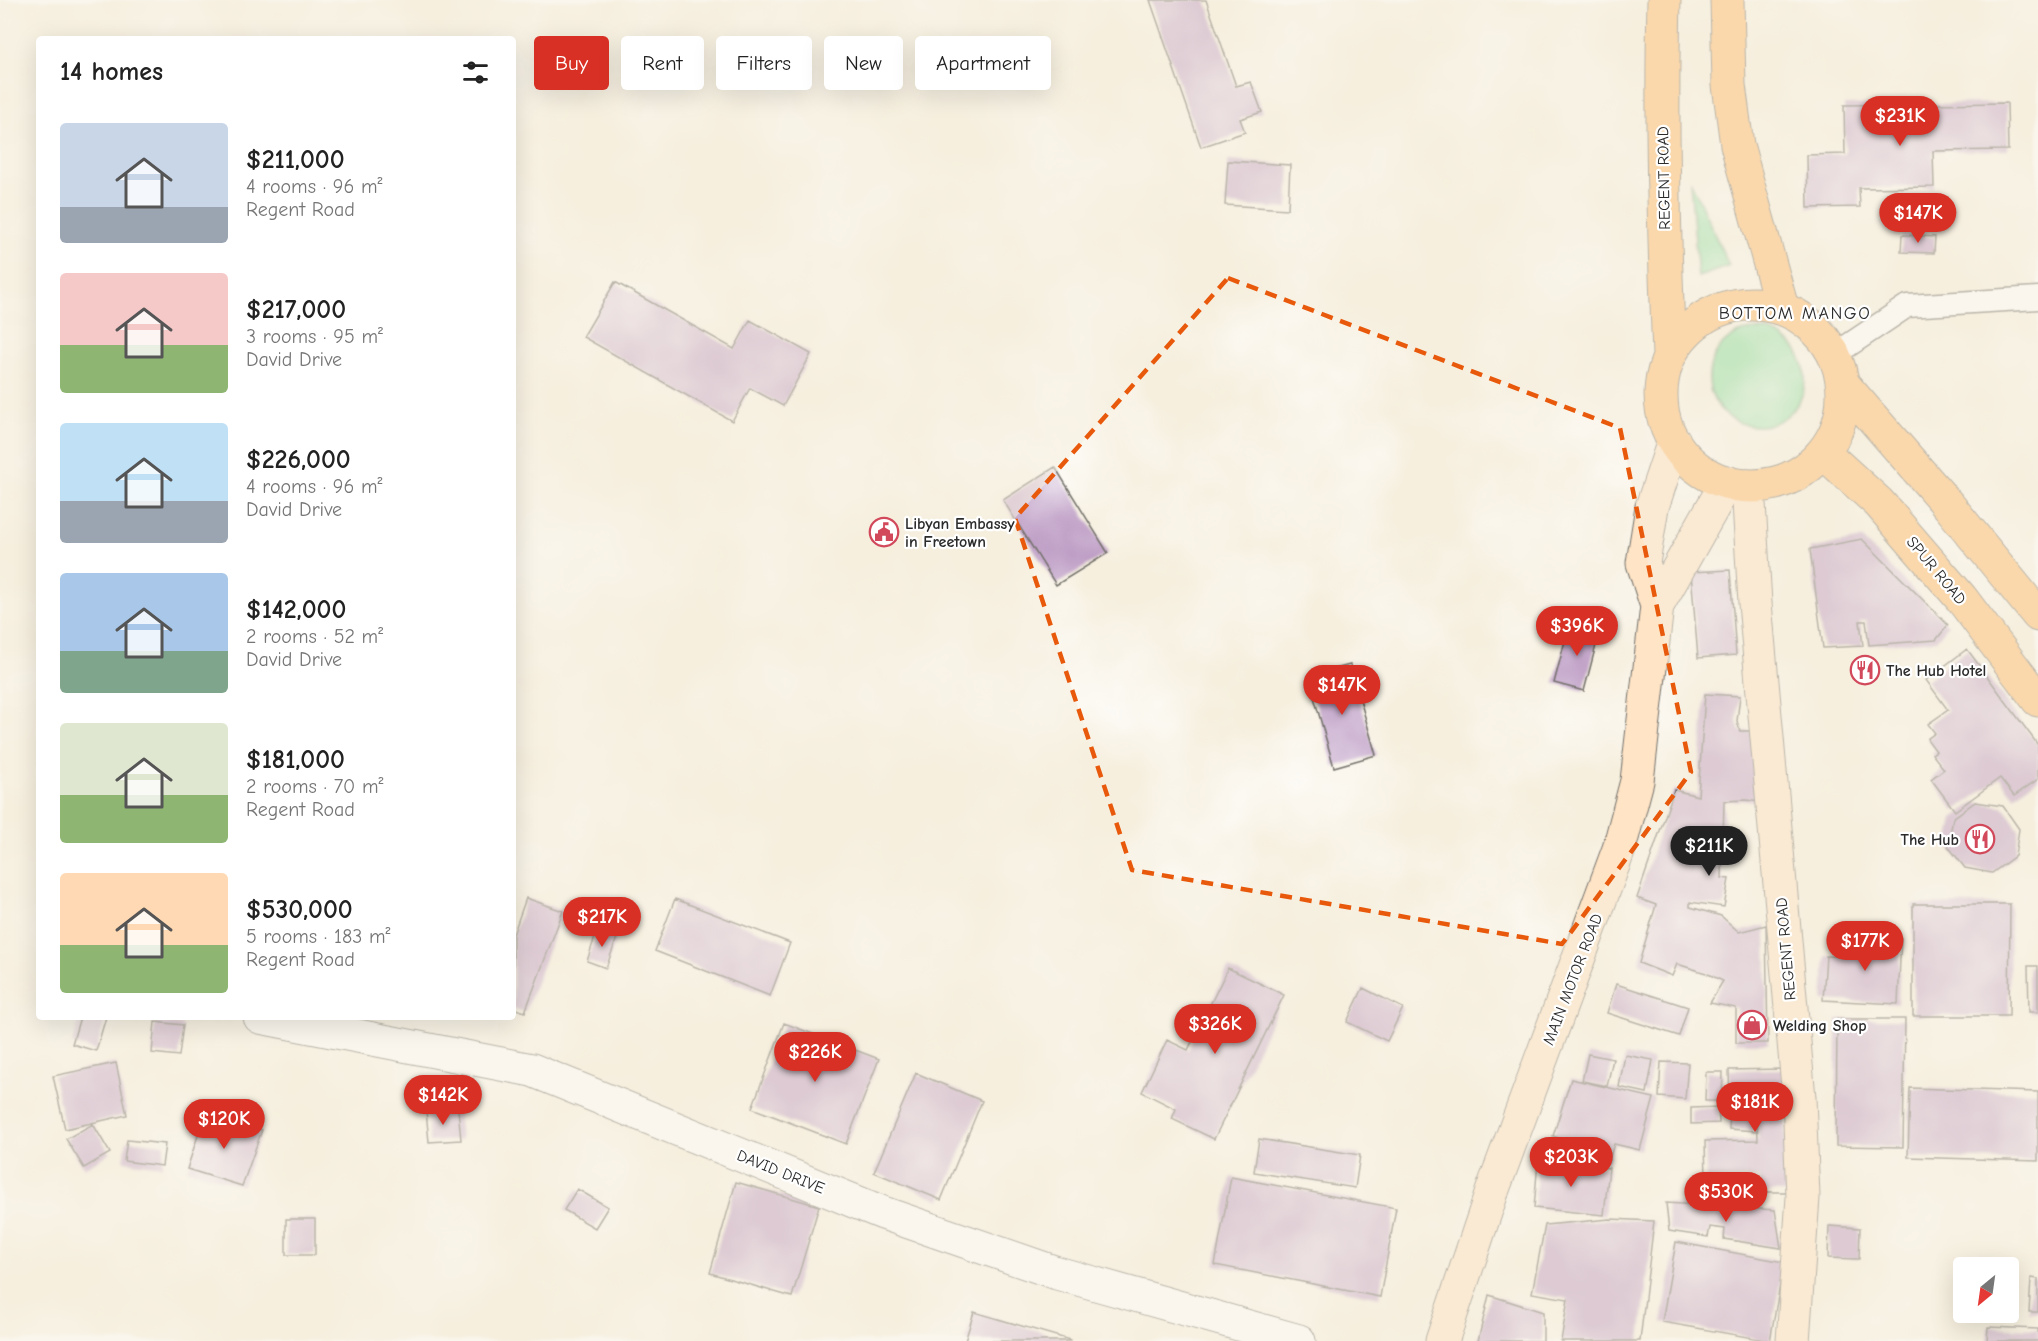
<!DOCTYPE html>
<meta charset="utf-8">
<style>
body{margin:0;font-family:"Comic Neue",sans-serif;background:#f6f6f6;color:#222;height:100vh;display:flex;flex-direction:column;font-size:22px;white-space:nowrap}
*{box-sizing:border-box;margin:0}
p{font-size:20px;color:#767676}
.icon{flex:none;width:33px;height:33px;fill:none;stroke:currentColor;stroke-width:2;stroke-linecap:round;stroke-linejoin:round}
.map{position:relative;flex:1;overflow:hidden}
.panel{position:absolute;left:36px;top:36px;width:480px;height:984px;display:flex;flex-direction:column;background:#fff;border-radius:6px;box-shadow:0 6px 24px #0002}
.panel>*{flex:none}
.banner{position:absolute;left:534px;top:36px;width:570px;height:54px;display:flex;gap:12px}
.needle{width:39px;rotate:209deg}
.tools{position:absolute;left:1953px;top:1257px;display:grid;gap:12px}
.tools a{display:grid;place-items:center;width:66px;height:66px;border-radius:6px;background:#fff;box-shadow:0 6px 24px #0002;font-size:30px}
.price{position:absolute;translate:-50% -51px;padding:0 14px;border-radius:21px;background:#d93025;color:#fff;font-size:20px;line-height:39px;filter:drop-shadow(0 2px 3px #0008)}
.price::after{content:'';position:absolute;left:50%;top:36px;width:18px;height:14px;margin-left:-9px;background:inherit;clip-path:polygon(0 0,100% 0,50% 100%)}
.price.current{background:#222;color:#fff}
ul{padding:0;list-style:none}
li{display:flex;align-items:center;gap:18px;height:150px;padding:0 24px}
li span{display:grid;place-items:center;flex:none;width:168px;height:120px;border-radius:6px;color:#555}
li>.icon{margin-inline-start:auto}
span .icon{width:72px;height:72px;fill:#fffc;stroke-width:1}
li b{font-size:26px}
h2{display:flex;justify-content:space-between;align-items:center;height:72px;padding:0 24px;font-size:26px}
.pill{padding:0 21px;border-radius:6px;background:#fff;box-shadow:0 6px 24px #0002;font-size:21px;line-height:54px}
.pill.current{background:#d93025;color:#fff}
.map>svg:first-child{display:block}
</style>
<div class="map">
<svg width="2038" height="1341" viewBox="0 0 2038 1341">
<rect width="100%" height="100%" fill="#fff"/>
<filter id="ink" filterUnits="userSpaceOnUse"><feTurbulence type="fractalNoise" baseFrequency=".0167" numOctaves="2"/><feDisplacementMap in="SourceGraphic" scale="12" xChannelSelector="R" yChannelSelector="G"/><feConvolveMatrix kernelMatrix="1 2 1 2 8 2 1 2 1" color-interpolation-filters="sRGB"/></filter>
<filter id="wash" filterUnits="userSpaceOnUse"><feTurbulence type="fractalNoise" baseFrequency=".008" numOctaves="4" result="noise"/><feDisplacementMap in="SourceGraphic" scale="24" xChannelSelector="R" yChannelSelector="G"/><feGaussianBlur stdDeviation="1.35" result="paint"/><feColorMatrix in="noise" values="0 0 0 0 0 0 0 0 0 0 0 0 0 0 0 0 0 1.4 0 .05"/><feComposite in="paint" operator="in"/></filter>
<g filter="url(#wash)">
<rect width="100%" height="100%" fill="#f6efde"/>
<!-- green -->
<path fill="#8bdd9e" stroke="#5b8464" stroke-width="1.5" d="M1690 180 1729 266 1698 277Z
M1709 378a48 48 0 1 1 96 0a48 48 0 1 1-96 0Z"/>
<g id="blocks">
<!-- building -->
<path fill="#be9dc5" d="M1150 0H1206L1236 86 1251 82 1262 112 1240 119 1245 132 1201 147Z
M2007 103 2008 150 1933 151 1934 187 1859 188 1860 207 1808 208 1807 155 1845 154 1844 105Z
M1228 161 1290 165 1288 209 1225 205Z
M1902 235 1935 237 1934 253 1901 252Z
M615 282 734 349 750 320 811 354 783 406 750 388 732 421 583 337Z
M1055 467 1108 553 1056 585 1003 500Z
M1862 539 1948 625 1936 640 1869 645 1866 621H1860L1863 646 1823 648 1810 549Z
M1730 570 1736 655 1698 658 1691 572Z
M1570 622 1600 630 1584 691 1554 683Z
M1967 649 2038 745V779L2014 796 2000 778 1955 811 1931 779 1944 769 1932 754 1936 751 1927 739 1935 733 1928 724 1948 710 1926 680Z
M1350 665 1376 755 1334 767 1308 676Z
M1705 694 1740 696 1737 721 1740 731H1755L1760 802 1746 800 1724 801 1722 878 1729 879 1724 907 1690 902V907L1721 916 1739 932 1766 925 1768 1043H1736V1008L1710 1003 1723 981 1706 973 1677 964 1672 976 1639 963 1656 905 1637 898 1674 790 1698 796Z
M1975 802 2003 806 2019 829 2015 856 1992 873 1965 868 1948 846 1953 818Z
M526 898 563 911 525 1012 513 1008V935Z
M675 899 790 943 770 996 655 951Z
M1913 904H2010L2009 1016H1913Z
M598 928 618 935 606 968 587 961Z
M1851 935 1901 938 1898 1004 1823 1000 1826 956 1850 957Z
M2028 966H2038V1012H2029Z
M1228 968 1284 995 1214 1139 1172 1119 1176 1109 1142 1092 1167 1040 1188 1050Z
M1616 984 1688 1007 1679 1036 1607 1013Z
M1363 988 1403 1008 1387 1041 1347 1022Z
M80 1017H106L96 1051 72 1044Z
M1837 1019H1905L1903 1147 1836 1146Z
M155 1022 183 1025 179 1056 152 1053Z
M784 1023 879 1059 846 1144 752 1108Z
M1588 1054 1613 1059 1607 1086 1582 1081Z
M1625 1055 1653 1060 1647 1093 1619 1087Z
M1661 1062 1688 1063 1685 1099 1659 1097Z
M116 1063 127 1115 65 1129 53 1076Z
M1783 1069 1788 1192H1761L1760 1177 1706 1179 1705 1141 1758 1140 1757 1105 1730 1106 1729 1070Z
M1706 1072H1723L1722 1101H1705Z
M916 1073 982 1101 941 1200 874 1172Z
M1571 1079 1654 1098 1640 1150 1614 1144 1608 1163 1570 1151 1573 1143 1553 1136Z
M1910 1088 2038 1092V1161L1908 1157Z
M1718 1107 1719 1123 1691 1124V1108Z
M458 1109 461 1140 429 1142 426 1111Z
M1730 1111 1757 1112 1756 1131 1729 1129Z
M205 1114 262 1130 242 1186 187 1169Z
M93 1124 110 1153 84 1168 66 1139Z
M1259 1139 1360 1155 1355 1188 1254 1172Z
M127 1140 165 1144 162 1166 124 1161Z
M1538 1161 1609 1168 1604 1215 1534 1208Z
M1231 1177 1396 1208 1380 1297 1215 1265Z
M736 1182 819 1206 792 1297 710 1273Z
M577 1189 608 1207 595 1228 564 1210Z
M1666 1203 1775 1210 1781 1248 1724 1239 1725 1229 1710 1227 1708 1237 1669 1231Z
M286 1219H315V1255H286Z
M1610 1219 1654 1221 1640 1341H1561L1568 1299 1532 1293 1545 1225Z
M1829 1226 1860 1228 1859 1259 1828 1258Z
M1676 1242 1784 1262 1770 1341 1662 1322Z
M2031 1278 2038 1279V1312H2029Z
M1489 1295 1543 1312V1341H1478Z
M974 1312 1070 1340V1341H965Z
M1988 1327 2038 1329V1341H1987Z"/>
</g>
</g>
<g filter="url(#ink)">
<use href="#blocks" fill-opacity="0" stroke="#72706a" stroke-width="1.5"/>
<g fill="none" stroke-linecap="round" stroke-linejoin="round">
<!-- lane casing -->
<g stroke="#72706a" stroke-width="25">
<path id="lane" d="M1834 355 1907 306 2038 298"/>
</g>
<!-- street casing -->
<g stroke="#72706a" stroke-width="35">
<path id="street" d="M260 1017 532 1070 883 1213 1057 1273 1299 1341"/>
</g>
<!-- secondary casing -->
<g stroke="#72706a" stroke-width="35">
<path id="secondary" d="M1748 486 1755 603 1799 1098 1803 1197 1793 1341
M1657 606 1643 563 1652 507 1674 441
M1442 1341 1493 1189 1619 849 1637 781 1657 606 1727 482"/>
</g>
<!-- primary casing -->
<g stroke="#72706a" stroke-width="35">
<path id="primary" d="M1664 0C1661 118 1664 237 1669 355
M1727 0 1729 85 1737 145 1782 308
M1661 395a91 91 0 1 1 182 0a91 91 0 1 1-182 0Z
M1843 384 1949 506 2038 615
M1823 452 1879 503 1961 598 2038 700"/>
</g>
<!-- lane -->
<use href="#lane" stroke="#fff" stroke-width="22"/>
<!-- street -->
<use href="#street" stroke="#fff" stroke-width="33"/>
<!-- secondary -->
<use href="#secondary" stroke="#ffe4c6" stroke-width="33"/>
<!-- primary -->
<use href="#primary" stroke="#febc70" stroke-width="33"/>
</g>
</g>
<!-- marked area -->
<path d="M0 0H2038V1341H0ZM1228 278 1620 428 1691 772 1562 944 1132 870 1015 518Z" fill="#f6efde" fill-opacity=".55" fill-rule="evenodd"/>
<path fill="none" stroke="#e8590c" stroke-width="4.5" stroke-dasharray="12 8" stroke-linejoin="round" d="M1228 278 1620 428 1691 772 1562 944 1132 870 1015 518Z"/>
<!-- icons -->
<defs>
<g id="civic-ring" transform="scale(1.5)"><circle r="9.5" fill="#fff" stroke="#d1495b" stroke-width="1.5"/><path d="M-.6-6.5H3V-4.5H.6V-3L4-1V1h2V6H-6V1h2V-1L-.6-3ZM-1.2 2.5V6h2.4V2.5Z" fill="#d1495b"/></g>
<g id="restaurant-ring" transform="scale(1.5)"><circle r="9.5" fill="#fff" stroke="#d1495b" stroke-width="1.5"/><path d="M-5-6h1v4h1v-4h1v4h1v-4h1v5L-1.5 .5V6h-2V.5L-5-1ZM5-6V6H3V1.5H1.5Q1.5-4 5-6Z" fill="#d1495b"/></g>
<g id="shop-ring" transform="scale(1.5)"><circle r="9.5" fill="#fff" stroke="#d1495b" stroke-width="1.5"/><path d="M-5-2.5h2.3a2.7 3.5 0 0 1 5.4 0H5L5.5 6h-11ZM-1.5-2.5h3a1.5 2.3 0 0 0-3 0Z" fill="#d1495b"/></g>
</defs>
<g fill-rule="evenodd">
<use href="#civic-ring" x="884" y="532"/>
<use href="#restaurant-ring" x="1865" y="670"/>
<use href="#restaurant-ring" x="1980" y="839"/>
<use href="#shop-ring" x="1752" y="1025"/>
</g>
<g text-anchor="middle" stroke-width="4.5" stroke-linejoin="round" paint-order="stroke">
<!-- street labels -->
<g font-size="16" fill="#2b2b2b" stroke="#fff">
<text transform="translate(1663 178) rotate(-91)" y="6">REGENT ROAD</text>
<text transform="translate(1937 570) rotate(50)" y="6">SPUR ROAD</text>
<text transform="translate(1785 949) rotate(-95)" y="6">REGENT ROAD</text>
<text transform="translate(1572 979) rotate(-69)" y="6">MAIN MOTOR ROAD</text>
<text transform="translate(781 1171) rotate(22)" y="6">DAVID DRIVE</text>
</g>
<!-- poi labels -->
<g font-size="16" font-weight="bold" fill="#2b2b2b" stroke="#fff" text-anchor="start">
<text x="905" y="529">Libyan Embassy<tspan x="905" dy="18">in Freetown</tspan></text>
<text x="1886" y="676">The Hub Hotel</text>
<text x="1959" y="845" text-anchor="end">The Hub</text>
<text x="1773" y="1031">Welding Shop</text>
</g>
<!-- neighbourhood labels -->
<g font-size="18" letter-spacing="1.5" fill="#2b2b2b" stroke="#fff">
<text x="1795" y="319">BOTTOM MANGO</text>
</g>
</g>
</svg>
<div class="tools">
<a><svg class="needle" viewBox="-14 -14 28 28"><path d="M0-13l5 13h-10z" fill="#e53935"/><path d="M0 13l5-13h-10z" fill="#767676"/></svg></a>
</div>
<b class="price" style="left:1900px;top:147px">$231K</b>
<b class="price" style="left:1918px;top:244px">$147K</b>
<b class="price" style="left:1577px;top:657px">$396K</b>
<b class="price" style="left:1342px;top:716px">$147K</b>
<b class="price current" style="left:1709px;top:877px">$211K</b>
<b class="price" style="left:602px;top:948px">$217K</b>
<b class="price" style="left:1865px;top:972px">$177K</b>
<b class="price" style="left:1215px;top:1055px">$326K</b>
<b class="price" style="left:815px;top:1083px">$226K</b>
<b class="price" style="left:443px;top:1126px">$142K</b>
<b class="price" style="left:1755px;top:1133px">$181K</b>
<b class="price" style="left:224px;top:1150px">$120K</b>
<b class="price" style="left:1571px;top:1188px">$203K</b>
<b class="price" style="left:1726px;top:1223px">$530K</b>
<div class="banner">
<a class="pill current">Buy</a>
<a class="pill">Rent</a>
<a class="pill">Filters</a>
<a class="pill">New</a>
<a class="pill">Apartment</a>
</div>
<section class="panel">
<h2>14 homes<svg class="icon" aria-label="filters" viewBox="0 0 24 24"><path d="M4 7h16M4 17h16"/><circle cx="9" cy="7" r="2"/><circle cx="15" cy="17" r="2"/></svg></h2>
<ul>
<li><span style="background:linear-gradient(#c9d6e8 70%,#9aa5b1 0)"><svg class="icon" aria-label="home" viewBox="0 0 24 24"><path d="M3 11l9-7 9 7M6 9v11h12V9"/></svg></span><div><b>$211,000</b><p>4 rooms · 96 m²</p><p>Regent Road</p></div></li>
<li><span style="background:linear-gradient(#f6c9c9 60%,#8fb573 0)"><svg class="icon" aria-label="home" viewBox="0 0 24 24"><path d="M3 11l9-7 9 7M6 9v11h12V9"/></svg></span><div><b>$217,000</b><p>3 rooms · 95 m²</p><p>David Drive</p></div></li>
<li><span style="background:linear-gradient(#bfe0f5 65%,#9aa5b1 0)"><svg class="icon" aria-label="home" viewBox="0 0 24 24"><path d="M3 11l9-7 9 7M6 9v11h12V9"/></svg></span><div><b>$226,000</b><p>4 rooms · 96 m²</p><p>David Drive</p></div></li>
<li><span style="background:linear-gradient(#a9c7e8 65%,#7fa58c 0)"><svg class="icon" aria-label="home" viewBox="0 0 24 24"><path d="M3 11l9-7 9 7M6 9v11h12V9"/></svg></span><div><b>$142,000</b><p>2 rooms · 52 m²</p><p>David Drive</p></div></li>
<li><span style="background:linear-gradient(#dfe7d0 60%,#8fb573 0)"><svg class="icon" aria-label="home" viewBox="0 0 24 24"><path d="M3 11l9-7 9 7M6 9v11h12V9"/></svg></span><div><b>$181,000</b><p>2 rooms · 70 m²</p><p>Regent Road</p></div></li>
<li><span style="background:linear-gradient(#ffd9b3 60%,#8fb573 0)"><svg class="icon" aria-label="home" viewBox="0 0 24 24"><path d="M3 11l9-7 9 7M6 9v11h12V9"/></svg></span><div><b>$530,000</b><p>5 rooms · 183 m²</p><p>Regent Road</p></div></li>
</ul>
</section>
</div>
